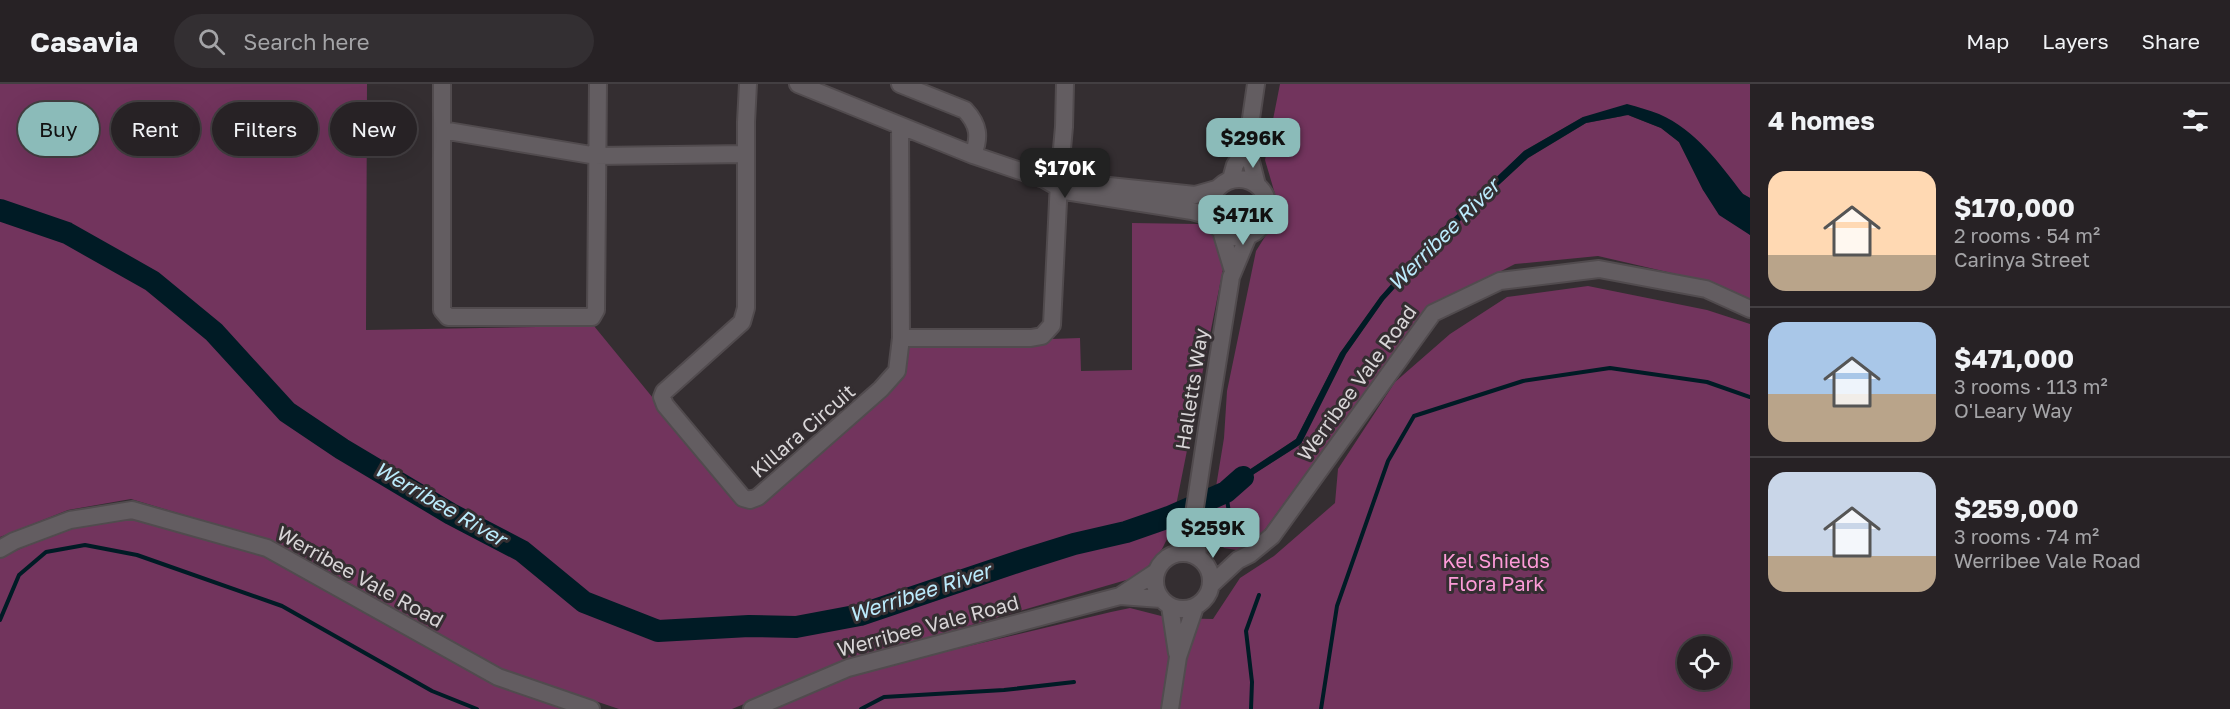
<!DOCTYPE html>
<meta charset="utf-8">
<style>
body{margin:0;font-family:"Golos Text",sans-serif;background:#332f32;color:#f1f3f6;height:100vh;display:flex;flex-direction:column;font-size:22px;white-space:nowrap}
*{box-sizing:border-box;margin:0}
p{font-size:20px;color:#a4a4a7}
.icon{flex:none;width:33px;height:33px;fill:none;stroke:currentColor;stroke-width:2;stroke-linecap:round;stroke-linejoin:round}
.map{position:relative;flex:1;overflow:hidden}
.sheet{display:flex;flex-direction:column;background:#272225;width:480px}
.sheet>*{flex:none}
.banner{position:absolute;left:18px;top:18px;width:570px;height:54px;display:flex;gap:12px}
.controls{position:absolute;left:1677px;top:552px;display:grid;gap:12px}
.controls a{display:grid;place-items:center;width:54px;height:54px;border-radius:50%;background:#272225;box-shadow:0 6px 24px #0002,0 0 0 2px #433f42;font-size:30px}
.price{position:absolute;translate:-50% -51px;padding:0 14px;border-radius:12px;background:#8bbbb9;color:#111;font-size:20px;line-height:39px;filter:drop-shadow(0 2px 3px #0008)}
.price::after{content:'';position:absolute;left:50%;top:36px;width:18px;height:14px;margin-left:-9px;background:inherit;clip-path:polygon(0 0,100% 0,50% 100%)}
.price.selected{background:#222;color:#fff}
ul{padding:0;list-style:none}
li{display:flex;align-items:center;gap:18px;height:150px;padding:0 18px}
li+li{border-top:2px solid #433f42}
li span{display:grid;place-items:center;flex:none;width:168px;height:120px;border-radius:18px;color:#555}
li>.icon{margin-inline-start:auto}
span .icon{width:72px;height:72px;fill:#fffc;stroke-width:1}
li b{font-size:26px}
h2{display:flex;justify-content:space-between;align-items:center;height:72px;padding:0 18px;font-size:26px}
.chip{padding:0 21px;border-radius:27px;background:#272225;box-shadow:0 6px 24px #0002,0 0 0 2px #433f42;font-size:21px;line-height:54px}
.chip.selected{background:#8bbbb9;color:#111}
header{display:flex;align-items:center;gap:36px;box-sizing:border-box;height:84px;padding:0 30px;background:#272225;border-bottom:2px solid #433f42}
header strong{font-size:28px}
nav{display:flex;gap:33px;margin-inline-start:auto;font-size:21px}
.search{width:420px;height:54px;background:#332f32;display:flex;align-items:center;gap:15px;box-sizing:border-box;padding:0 21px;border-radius:33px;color:#a4a4a7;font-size:22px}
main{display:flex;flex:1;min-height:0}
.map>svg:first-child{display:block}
</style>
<header>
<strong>Casavia</strong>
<div class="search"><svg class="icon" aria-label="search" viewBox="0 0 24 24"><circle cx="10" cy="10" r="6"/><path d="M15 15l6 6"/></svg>Search here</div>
<nav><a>Map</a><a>Layers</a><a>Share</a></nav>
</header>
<main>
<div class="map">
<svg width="1750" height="625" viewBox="0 0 1750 625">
<rect width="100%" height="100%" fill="#342e31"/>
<!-- green -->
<path fill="#72345d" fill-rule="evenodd" d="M0 0H367L366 246 594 242 739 419H757L878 319 904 289 906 260 1080 254 1081 287 1132 286V139L1197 140 1207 143 1219 151 1225 175 1171 447 1162 465 1140 492 847 577 732 625H619L500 585 299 470 271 457 131 415 68 426 0 453Z
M1280 0H1750V114L1743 110 1658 30 1583 33 1524 67 1380 213 1340 269 1296 355 1237 394 1214 415 1224 354 1227 307 1256 167 1273 140 1275 110 1265 76Z
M1628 31 1661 44 1679 58 1703 106 1750 151V215L1715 199 1598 172 1515 180 1430 223 1388 277 1263 448 1243 467 1224 464 1210 449 1206 429 1240 399 1301 360 1346 270 1384 216 1434 161 1528 74 1586 39Z
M1588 202 1707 226 1750 240V625H768L851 590 1111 528 1130 524 1169 534 1213 535 1240 494 1274 472 1335 419 1338 385 1395 298 1450 250 1507 213ZM1688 562H1720V596H1688Z
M130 431 268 472 497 602 565 625H0V474L71 442Z"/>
<!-- water -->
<path fill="#001b25" d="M1627 20C1638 23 1649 26 1659 30 1696 46 1719 79 1743 110L1750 114V151L1719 131 1703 106 1679 58 1661 44 1628 31 1586 39 1528 74 1434 161 1384 216 1346 270 1301 360 1240 399 1200 436 1197 430 1237 394 1296 355 1340 269 1380 213 1427 159 1524 67 1583 33Z"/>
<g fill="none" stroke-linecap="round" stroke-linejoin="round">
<!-- stream -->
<path stroke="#001b25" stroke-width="4" d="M1226 409 1230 435 1240 434 1255 452
M0 536 19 491 46 468 85 461 137 471 282 522 432 607 477 625
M861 625 884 613 1004 606 1074 598
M1251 625 1252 598 1246 547 1259 511
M1321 625 1337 522 1388 377 1414 332 1523 297 1610 284 1707 298 1750 313"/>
<!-- river -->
<path stroke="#001b25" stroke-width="22" d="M0 126 67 149 152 197 214 248 287 328 342 365 451 430 522 467 584 518 658 547 749 542 796 543 860 531 1023 476 1074 460 1126 448 1169 433 1226 408 1243 393"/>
<!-- minor casing -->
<g stroke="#514b4e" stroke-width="20">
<path id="minor" d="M442 0V226L448 233H592L596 226 598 0
M748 0 746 38V224L742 238 664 308 662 313 665 321 743 414 750 416 758 413 881 305 897 287 901 254 900 42
M798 0 973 71 1044 95 1065 107 1192 127 1210 132
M900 0 965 26C979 41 980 53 973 71
M1256 0 1247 62 1257 101
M442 46 597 72 746 70
M1210 124a29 29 0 1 1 58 0a29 29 0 1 1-58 0Z
M1231 95 1235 81 1247 62
M1071 98 1195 111 1216 105
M1221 147 1233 187
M901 254H1031L1042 252 1052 241 1059 97 1064 43 1065 0
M0 465 14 457 70 436 132 426 267 464 498 593 591 625
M1155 497a28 28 0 1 1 56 0a28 28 0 1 1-56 0Z
M1198 473 1194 430 1208 338 1231 193 1248 152
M1211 501 1238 476 1250 470 1272 452 1433 229 1500 197 1599 185 1706 205 1750 225
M1120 512 1156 488
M1170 522 1177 569
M752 625 848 584 1120 512 1161 515
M1170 625 1178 573 1195 523"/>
</g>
<!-- minor -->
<use href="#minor" stroke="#635d61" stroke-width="16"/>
</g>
<g text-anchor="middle" stroke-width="6" stroke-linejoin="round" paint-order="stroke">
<!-- street labels -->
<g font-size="20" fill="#d8d5d7" stroke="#342e31">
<text transform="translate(1357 299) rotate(-54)" y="7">Werribee Vale Road</text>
<text transform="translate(1192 305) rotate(-81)" y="7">Halletts Way</text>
<text transform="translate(803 347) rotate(-41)" y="7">Killara Circuit</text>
<text transform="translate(360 493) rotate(29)" y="7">Werribee Vale Road</text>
<text transform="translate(928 542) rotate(-15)" y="7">Werribee Vale Road</text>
</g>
<!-- park labels -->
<g font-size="20" fill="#fd9bd8" stroke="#342e31">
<text x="1496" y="484">Kel Shields<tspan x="1496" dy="23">Flora Park</tspan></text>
</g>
<!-- water labels -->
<g font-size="21" font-style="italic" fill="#bbebfc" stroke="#342e31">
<text transform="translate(1444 151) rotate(-45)" y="7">Werribee River</text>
<text transform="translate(440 420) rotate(30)" y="7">Werribee River</text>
<text transform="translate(920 509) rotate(-18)" y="7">Werribee River</text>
</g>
</g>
</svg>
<div class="controls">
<a><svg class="icon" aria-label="locate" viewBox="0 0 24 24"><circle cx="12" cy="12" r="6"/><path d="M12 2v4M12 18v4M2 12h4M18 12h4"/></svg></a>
</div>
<b class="price" style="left:1253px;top:85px">$296K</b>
<b class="price selected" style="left:1065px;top:115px">$170K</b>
<b class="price" style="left:1243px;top:162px">$471K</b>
<b class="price" style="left:1213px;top:475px">$259K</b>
<div class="banner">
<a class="chip selected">Buy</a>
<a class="chip">Rent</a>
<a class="chip">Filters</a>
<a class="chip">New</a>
</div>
</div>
<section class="sheet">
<h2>4 homes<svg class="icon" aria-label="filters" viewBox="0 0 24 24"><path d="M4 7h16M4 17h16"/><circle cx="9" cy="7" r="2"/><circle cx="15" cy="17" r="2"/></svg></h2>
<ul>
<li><span style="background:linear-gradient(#ffd9b3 70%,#b9a48a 0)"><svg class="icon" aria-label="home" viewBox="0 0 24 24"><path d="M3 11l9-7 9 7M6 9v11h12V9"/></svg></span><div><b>$170,000</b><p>2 rooms · 54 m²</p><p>Carinya Street</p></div></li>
<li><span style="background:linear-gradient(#a9c7e8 60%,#b9a48a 0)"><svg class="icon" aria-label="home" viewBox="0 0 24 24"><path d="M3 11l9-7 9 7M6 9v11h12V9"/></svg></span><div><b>$471,000</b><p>3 rooms · 113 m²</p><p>O'Leary Way</p></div></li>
<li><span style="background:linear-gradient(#c9d6e8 70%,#b9a48a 0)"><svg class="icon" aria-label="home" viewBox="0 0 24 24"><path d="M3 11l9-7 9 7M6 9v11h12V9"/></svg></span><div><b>$259,000</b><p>3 rooms · 74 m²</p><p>Werribee Vale Road</p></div></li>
</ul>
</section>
</main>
